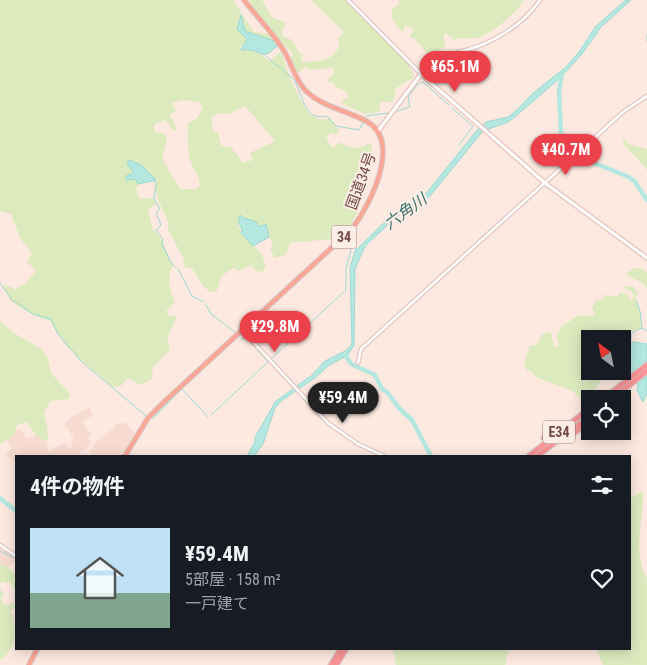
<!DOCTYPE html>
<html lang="ja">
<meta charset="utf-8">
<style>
body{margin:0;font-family:"Roboto Condensed","Noto Sans JP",sans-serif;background:#242831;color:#f1f3f6;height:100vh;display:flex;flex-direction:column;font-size:19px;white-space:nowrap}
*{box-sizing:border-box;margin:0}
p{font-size:16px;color:#9ea1a6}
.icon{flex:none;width:28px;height:28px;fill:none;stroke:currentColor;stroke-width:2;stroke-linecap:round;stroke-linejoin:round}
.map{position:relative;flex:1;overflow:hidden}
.side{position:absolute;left:15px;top:455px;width:616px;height:195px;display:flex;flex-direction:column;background:#171b24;border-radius:0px;box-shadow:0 2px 12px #0003}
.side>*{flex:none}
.needle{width:32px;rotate:328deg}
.buttons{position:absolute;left:581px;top:330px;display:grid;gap:10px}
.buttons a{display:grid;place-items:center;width:50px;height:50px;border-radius:0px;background:#171b24;box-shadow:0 2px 12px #0003;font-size:25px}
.price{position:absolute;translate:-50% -42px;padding:0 11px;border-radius:18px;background:#ec404a;color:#fff;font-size:16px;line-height:32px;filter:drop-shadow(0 1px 2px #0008)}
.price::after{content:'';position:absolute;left:50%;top:30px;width:15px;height:11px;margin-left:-8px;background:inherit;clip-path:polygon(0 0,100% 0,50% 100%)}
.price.active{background:#222;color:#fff}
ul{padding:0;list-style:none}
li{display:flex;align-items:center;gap:15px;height:125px;padding:0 15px}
li span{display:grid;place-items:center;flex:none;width:140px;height:100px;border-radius:0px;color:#555}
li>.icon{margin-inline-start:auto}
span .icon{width:60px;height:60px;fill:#fffc;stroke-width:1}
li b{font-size:21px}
h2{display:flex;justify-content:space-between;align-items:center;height:60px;padding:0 15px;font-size:21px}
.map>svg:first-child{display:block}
</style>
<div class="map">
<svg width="647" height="665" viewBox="0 0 647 665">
<rect width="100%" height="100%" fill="#fde9e0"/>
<!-- residential -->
<path fill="#f7dbd1" d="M89 408 93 415 82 422 91 434 88 438 91 442 88 447 80 451 81 456H68L67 454 64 456H16V462L4 455 12 448 7 441 14 436 15 431 21 429 26 438 36 436 46 441 49 452 65 442 69 449 72 447 71 440 74 438 64 424 71 417Z
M117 423H124L135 432 123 456 92 455 90 451 97 441 114 428Z
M0 548 16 560 8 567 4 564 0 565Z"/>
<!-- green -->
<path fill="#ddeabe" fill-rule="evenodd" d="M0 0H233L254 32 268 34 274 41 245 31 240 17 237 28 247 40 240 48 243 51C253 49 262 54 269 61L280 52 284 57C283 66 302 104 308 112 312 116 317 118 322 120L330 118 339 131 336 134 332 133 326 137 332 148 341 142C350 151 360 148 371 143 377 156 364 168 355 175L356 179 350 188 353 194 348 204 358 212 348 229 344 228 332 239 290 243 286 255 275 258 270 249 273 245 269 237 266 224 260 227 255 221 246 219 242 215 238 224 242 235 261 253 266 266 263 271 257 272 251 265 239 271 234 268C219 277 221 276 217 291L210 292 203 286 192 268H187L183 264 184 260 168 229V222L156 195V180L139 184 136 188 139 198H153L157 204 148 209 153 230C164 235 165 255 173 266 166 277 169 290 175 302L166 311 169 316 174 315 176 318 167 340 170 350 153 367 152 379 141 385 128 378 121 386 112 387 67 347 50 321 32 314 11 301 3 287 6 285 15 289 25 284 36 271 27 262 32 253 21 240 11 214 0 211ZM183 100 199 102 203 109 196 119 188 123C188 136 187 150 191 163 194 172 199 173 200 185L196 189H180L162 158 167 139 165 134 155 132 153 125 165 120 174 131 177 128 169 115 176 111 172 103ZM245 106 275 141 250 153 253 160 243 163 230 146 225 147 221 145 218 133 214 132 211 118 220 113 228 114Z
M250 0H262L272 17 286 23 282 31V36L292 40 299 53 303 55 301 61C316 64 344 59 338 38L344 32 311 0H345C359 13 413 61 414 77L396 88 393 102H381L379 112 365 114 343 104 342 100 349 97C346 90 343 90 336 87L333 82H326L334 73V70L332 68 311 70 305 67 298 73 290 58 293 53 285 47 251 4Z
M398 0H520L523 1C517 13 490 35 477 38 469 39 462 37 454 40L446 33 444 35 445 47 429 56 414 38H410L413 28 405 26 403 32C395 26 390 19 392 9L400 3Z
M624 139 628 144 647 149V170C640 159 628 152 622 141Z
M634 268 644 269 647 272V289L644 284 625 274Z
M625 286 633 287 638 293 635 300 640 311 641 328 631 332 630 337 625 338 631 351 627 368 623 371 622 339H590V371H597L601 381 590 396 581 399 572 391 536 377 532 372 526 370 524 363 530 346 536 345 542 334 550 332 555 347H559L557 336 561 327 579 315 589 316 595 314 592 308 595 301 603 299 604 295 617 296 620 292 628 295 631 300 634 297 632 292 623 287Z
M0 321 14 333 41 349 47 356 51 373 70 394 69 399 50 401 44 414 47 425 48 440 46 441 36 436 27 422 17 425 14 436 0 444Z
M642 492C647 507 630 552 647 578V665H603L596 649H630V498Z
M4 564 16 575V602L14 599 16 592 10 582H2L0 585V565Z
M0 588 4 594 1 599 3 603 8 605 13 602 16 607 11 611C17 629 17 648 0 660Z
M393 649H509L505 665H396Z"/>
<!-- water -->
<path fill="#b4e7df" stroke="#9ad9d1" d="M626 0H631L601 27 582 54 560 78 516 116 508 122 483 131 430 196 397 216 365 246 355 269 354 345 348 355 328 366 315 378 281 401 275 408 263 444 254 456H247L255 442V437L276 401 311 376 325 361 347 350 352 344 350 268 355 251 396 211 419 200 428 191 478 129 486 122 508 117 517 110 532 94 566 67 579 52 596 26Z
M241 15 245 31 274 41 277 46C261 61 265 52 249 50 246 49 243 51 241 50L247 39 237 29Z
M129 160 141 165 156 180 139 184 134 179 126 180V176L134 173 127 163Z
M240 215 246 219 255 221 260 227 266 224 269 237 253 246 241 233 242 229 238 222Z
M626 341 647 344V393L643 402 637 390 638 385 629 373 626 375 622 371 627 368 631 351Z"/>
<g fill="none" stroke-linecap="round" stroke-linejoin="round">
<!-- stream -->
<path stroke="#9ad9d1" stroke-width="1" d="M647 34V41
M266 56C273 64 284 69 292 78 304 92 302 122 327 116L336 126 359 130 363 123
M452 108 473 126 459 145
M397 111 410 107 408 97 418 84 423 82 449 105
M366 116 388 113
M154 180 156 184 154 198 160 209 156 213 161 225 156 230 163 239 162 245C168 253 168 261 176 268
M348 237 357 251
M178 269 192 296 204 302
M0 283 12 300 33 314 51 319 58 334 81 361 146 416
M206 305 211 314 236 333
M642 328 647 331
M630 341 632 333 642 328 640 311 636 300
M272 358 346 290V269L351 250 345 244
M211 415 268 362 247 338 241 339
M152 419 182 389 208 417
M0 551 14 558"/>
<!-- river -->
<path stroke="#b4e7df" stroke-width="4.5" d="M562 73 559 91 561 134 566 144 589 161 629 177 635 182 647 200
M345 354 351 364 375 375 382 389 387 392 398 407 412 420 431 456
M0 498 16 511"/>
<!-- tertiary casing -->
<g stroke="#e3c5be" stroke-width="5">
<path id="tertiary" d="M348 0 421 74C437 54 456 54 479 46 503 36 525 22 540 0
M243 331 328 423 358 444 384 456
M358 363 361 349 623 112 647 96
M0 545 16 556"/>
</g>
<!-- secondary casing -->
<g stroke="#e8c3bb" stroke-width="5.5">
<path id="secondary" d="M378 131 421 74 545 183 647 258"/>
</g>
<!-- trunk casing -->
<g stroke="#d5c9c8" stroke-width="6">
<path id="trunk" d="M125 456 148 418 164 402 352 229C370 205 403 141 366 121 347 111 321 106 306 91 295 80 292 64 284 51 273 33 257 17 244 0
M29 665 37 649"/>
</g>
<!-- motorway casing -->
<g stroke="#d5c9c8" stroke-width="7">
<path id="motorway" d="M603 399 647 365
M612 399 647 371
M544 438 560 428
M568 438 590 420
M529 456 590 408
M537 456 590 416
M331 665 341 649
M336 665 346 649"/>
</g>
<!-- tertiary -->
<use href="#tertiary" stroke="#fff" stroke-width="2.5"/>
<!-- secondary -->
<use href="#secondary" stroke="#fff" stroke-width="3"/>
<!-- trunk -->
<use href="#trunk" stroke="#fca696" stroke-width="4"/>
<!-- motorway -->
<use href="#motorway" stroke="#fa9496" stroke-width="4.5"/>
</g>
<g text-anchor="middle" stroke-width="4" stroke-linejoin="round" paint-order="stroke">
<!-- shield labels -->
<g fill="#ffeee6" stroke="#9e7b76" stroke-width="1">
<rect x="331.5" y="225.5" width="25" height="23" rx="4"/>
<rect x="543" y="420.5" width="32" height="23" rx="4"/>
</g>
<g font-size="14" font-weight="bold" fill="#744a46">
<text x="344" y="242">34</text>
<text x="559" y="437">E34</text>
</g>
<!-- street labels -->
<g font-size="15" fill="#744a46" stroke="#ffeee6">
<text transform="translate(361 181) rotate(-70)" y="5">国道34号</text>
</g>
<!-- water labels -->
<g font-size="16" font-style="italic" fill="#38746d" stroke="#ffeee6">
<text transform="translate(405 211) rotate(-36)" y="6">六角川</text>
</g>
</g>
</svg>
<div class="buttons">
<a><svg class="needle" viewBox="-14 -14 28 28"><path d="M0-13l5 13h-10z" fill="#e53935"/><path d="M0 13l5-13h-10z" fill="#9ea1a6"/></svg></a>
<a><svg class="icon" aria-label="locate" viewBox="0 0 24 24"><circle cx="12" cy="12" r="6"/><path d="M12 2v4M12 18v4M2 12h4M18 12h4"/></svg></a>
</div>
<b class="price" style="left:455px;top:93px">¥65.1M</b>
<b class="price" style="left:566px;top:176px">¥40.7M</b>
<b class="price" style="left:275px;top:353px">¥29.8M</b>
<b class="price active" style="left:343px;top:424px">¥59.4M</b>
<section class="side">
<h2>4件の物件<svg class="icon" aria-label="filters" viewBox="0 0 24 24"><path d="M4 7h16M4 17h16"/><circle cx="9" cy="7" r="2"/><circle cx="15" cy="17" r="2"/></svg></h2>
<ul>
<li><span style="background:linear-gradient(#bfe0f5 65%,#7fa58c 0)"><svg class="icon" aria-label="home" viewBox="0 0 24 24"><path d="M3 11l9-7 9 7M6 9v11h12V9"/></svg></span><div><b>¥59.4M</b><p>5部屋 · 158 m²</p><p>一戸建て</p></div><svg class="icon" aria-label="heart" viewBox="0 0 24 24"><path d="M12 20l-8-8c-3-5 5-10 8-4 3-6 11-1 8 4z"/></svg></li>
</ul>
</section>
</div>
